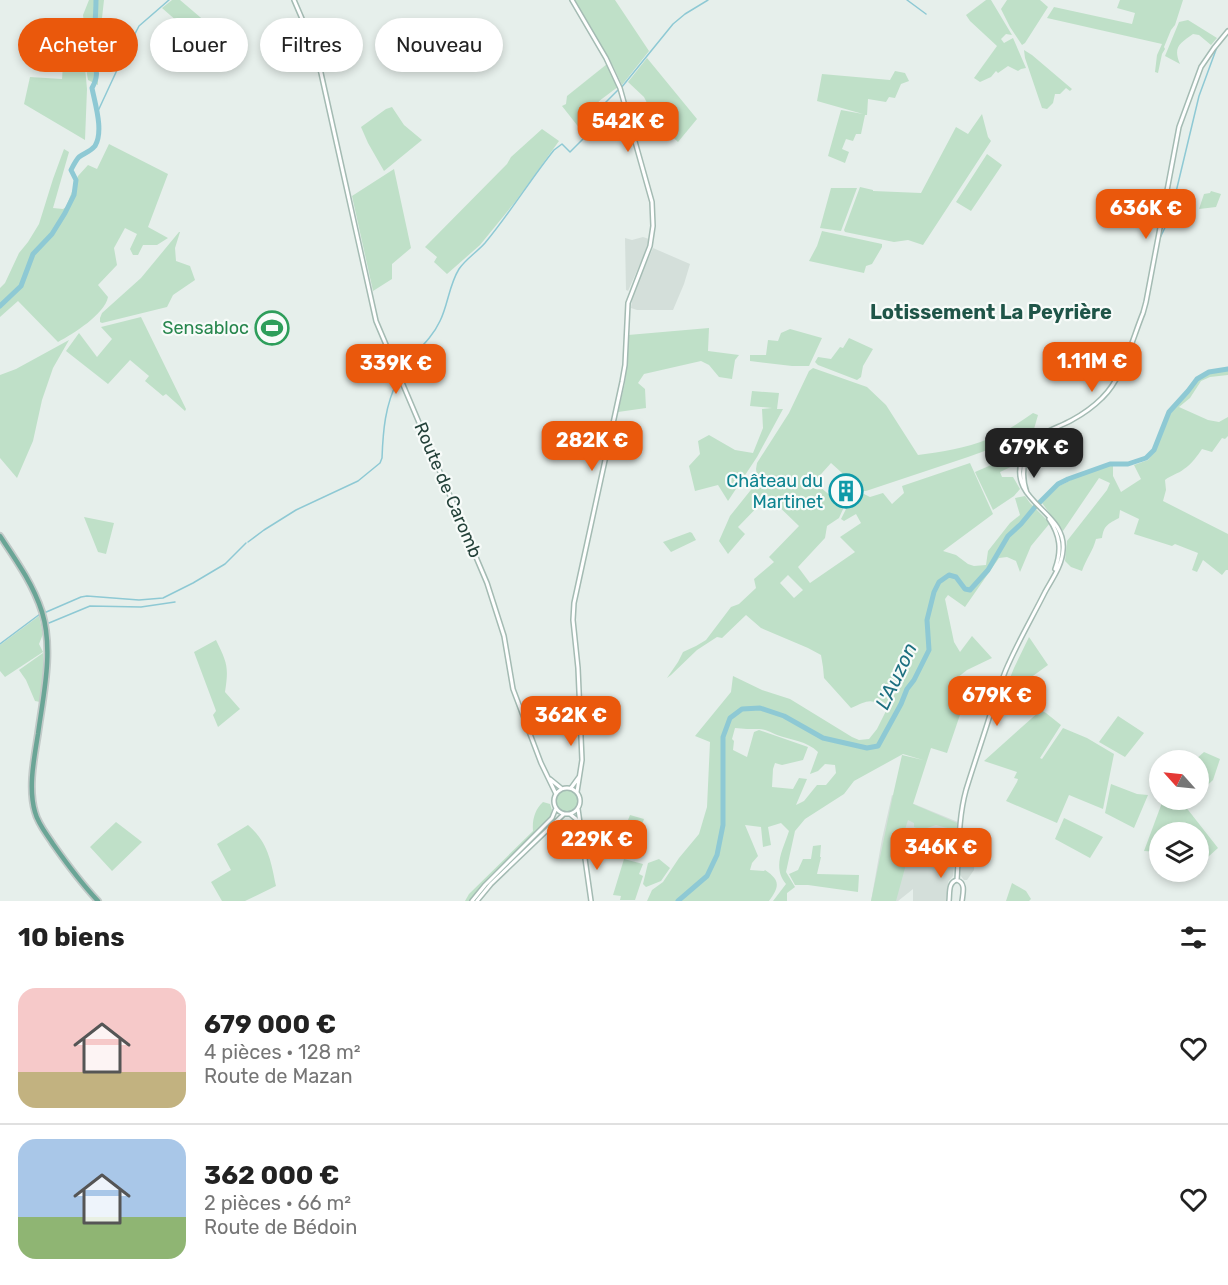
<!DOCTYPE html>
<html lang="fr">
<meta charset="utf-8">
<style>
body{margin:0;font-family:Rubik,sans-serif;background:#f6f6f6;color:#222;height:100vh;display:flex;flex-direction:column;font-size:22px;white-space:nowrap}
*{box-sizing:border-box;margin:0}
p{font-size:20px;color:#767676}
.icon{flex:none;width:33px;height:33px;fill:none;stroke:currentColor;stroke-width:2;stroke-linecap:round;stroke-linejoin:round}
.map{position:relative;height:901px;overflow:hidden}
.details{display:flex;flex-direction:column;background:#fff;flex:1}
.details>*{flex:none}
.guide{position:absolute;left:18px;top:18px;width:600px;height:54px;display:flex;gap:12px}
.needle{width:39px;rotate:297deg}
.controls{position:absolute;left:1149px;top:750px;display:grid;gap:12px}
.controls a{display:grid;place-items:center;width:60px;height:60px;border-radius:50%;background:#fff;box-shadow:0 3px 9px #0003;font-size:30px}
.price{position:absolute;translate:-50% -51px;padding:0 14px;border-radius:12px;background:#ea580c;color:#fff;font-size:20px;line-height:39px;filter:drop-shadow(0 2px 3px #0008)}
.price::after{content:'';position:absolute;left:50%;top:36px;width:18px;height:14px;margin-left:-9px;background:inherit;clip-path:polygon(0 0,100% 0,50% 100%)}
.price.active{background:#222;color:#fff}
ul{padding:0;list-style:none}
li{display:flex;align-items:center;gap:18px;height:150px;padding:0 18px}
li+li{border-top:2px solid #e0e0e0}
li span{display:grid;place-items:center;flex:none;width:168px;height:120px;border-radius:18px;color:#555}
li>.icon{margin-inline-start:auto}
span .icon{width:72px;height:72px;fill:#fffc;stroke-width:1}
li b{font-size:26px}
h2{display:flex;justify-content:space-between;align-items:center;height:72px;padding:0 18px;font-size:26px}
.chip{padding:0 21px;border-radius:27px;background:#fff;box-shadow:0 3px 9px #0003;font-size:21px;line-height:54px}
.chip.active{background:#ea580c;color:#fff}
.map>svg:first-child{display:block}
</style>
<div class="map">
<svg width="1228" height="901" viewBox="0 0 1228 901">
<rect width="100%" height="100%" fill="#e6efeb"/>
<!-- built -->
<path fill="#d4dfda" d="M643 237 649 239 644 255 628 291 626 290 625 238 632 240Z
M653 248 690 264 684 284 673 310H637L631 308 632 300 640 278Z
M892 795 958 822 953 876 948 882 947 901H913V889L898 901H871L882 839Z
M962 830 973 832 976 837 974 870 967 880H964L960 875Z"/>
<!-- green -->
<path fill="#bfe0c8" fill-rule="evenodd" d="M89 0H104L102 18 97 45 98 85 88 80 84 56 87 89 85 140 24 104 30 77 62 79 66 22 84 23 83 15Z
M172 0H180L234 46 223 51 218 57 162 8Z
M574 0H615L649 51 622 85 613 66Z
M986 0H991L1012 35 1006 34 1001 39 1004 43 1013 38 1026 68 1021 69 1018 71 1008 66 998 73 996 71 991 77 980 82 974 78 997 46 970 21 966 15Z
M1007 0H1040L1048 7 1025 43 1022 45 1010 27 1001 9Z
M1120 0H1183L1175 25 1171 30 1164 47 1165 49 1162 54 1158 73 1155 72 1157 55 1162 44 1047 18 1054 7 1132 24 1135 13 1117 8Z
M1188 20 1217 38 1211 45 1199 35 1193 34C1179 44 1173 47 1180 64L1165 56 1179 22Z
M1024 50 1032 55 1072 89 1070 91 1066 88 1060 94H1055L1053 103 1047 109 1042 108 1025 58Z
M647 58 697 119 678 142 656 121 644 97 628 82Z
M607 64 618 87C596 103 589 106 584 134L562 106 566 104 567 96Z
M895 71 905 73 909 81 901 84 895 98 889 97 886 102 868 99 867 115H865L861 134H856L853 141 846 139 842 149 849 152 845 163 828 156 841 110 863 114 817 101 822 74 890 80Z
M392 107 404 125 422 140 384 171 368 143 361 127 386 109Z
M982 114 988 137 991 141 923 245 908 240 894 242 845 232 844 230 860 187 873 190V191L921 193 956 127 968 134Z
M542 129 559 141 515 202 480 245 447 274 434 262 437 257 425 247 507 164 511 157Z
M109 144 168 174 148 227 168 238 157 245H143L138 255H133L130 249 137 234 125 228 114 248 117 265 98 285 108 297C105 314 73 334 58 342L18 301 0 317V288L5 283 19 253 28 242 39 224 53 179 64 149 69 152 53 208 63 209 66 207 78 176 88 165 97 169Z
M987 154 1002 165 971 211 956 202Z
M394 169 411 248 392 264V279L373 291 352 196Z
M831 188H857L841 231 820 228Z
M1211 191 1221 194 1216 207 1199 209 1204 194 1210 193Z
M822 231 882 244V247L872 264 866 266 864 273 809 261 817 246Z
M179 232H180L175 248 176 261 190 266 195 280 173 295 167 307 102 323 100 322V318L102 313 141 278Z
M141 317 186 409 185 411 166 394 163 396 145 381 149 376 130 360 108 384 66 351 79 333 97 357 112 339 101 327Z
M709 328 708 351 739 355 735 360 732 379 719 377 709 365 701 361 644 374 638 383 645 389 646 408 618 412 625 383 628 335Z
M790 329 822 338 809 366H792L750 361V355H766L768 340 778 341 781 333Z
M849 338 873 349 863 366 861 377 857 380 818 365 815 362 818 357 831 359 840 347 843 348Z
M69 340 53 368 42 400 33 441 17 478 0 458V375L16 369Z
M813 368 867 387 886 405 918 455C942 452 966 448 988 439 1004 433 1019 423 1033 413L1038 415 1034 429 1029 435 968 457 866 491H862L831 463 814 482 844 507 839 518 827 526 825 538 798 567 810 583 855 552 840 537 861 523 856 514 844 521 841 519 847 507 854 505 864 494 870 497 883 493 892 504 904 493 902 486 970 463 993 514 943 551 956 555 968 564 974 566 986 565 988 551 1010 523 1020 515 1015 498 1025 496 1030 503 1050 523 1031 546 1020 572 1016 561 1007 557 999 558 965 607 948 595 945 599 954 642 960 652 972 636 992 658 967 670 957 678 952 705 962 709 947 753 931 748 913 804 957 823 954 862 942 859 951 829 936 825 927 828V832L914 827V823L908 820 899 848 903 854 908 857 896 901H871L893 795 902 755 923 760 903 754 854 781 844 794 805 819 795 831 786 872 795 887 787 893V901H773L786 884C772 867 783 850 789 831L781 823 768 827 771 845 763 847 761 827 745 825 758 856 752 863 750 870 764 871 765 870C780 880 780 886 769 901H647L652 890 663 882 679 858 699 834 707 807 710 742 695 736 731 692 733 676 762 690 790 699 852 737 859 740 869 739 877 729 886 711C873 696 867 701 851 708L824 678 823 667 821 655 808 648 761 628 746 615 722 638 717 637 697 650 671 675 667 678 678 662 683 652 696 646 706 640 731 607 739 604 756 588 754 579 774 562 769 557 799 526 768 496 738 527 745 534 728 554 719 541 730 516 758 481 756 469 757 463 789 413 809 371ZM788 575 803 590 794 598 780 583ZM735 728C743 729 751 729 759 729 765 729 772 733 777 735 791 740 807 741 818 752L810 774 818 771 825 764 835 765 836 773 826 785H817L804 801 796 805 807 779 799 778 793 789 772 787 773 769 775 763 782 765 803 760 808 747 759 730 754 732 747 757 733 750 734 741 732 739Z
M1228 370V375L1210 377 1201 381 1190 398 1179 407 1208 420 1219 422 1228 417V436L1225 439 1222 438 1212 452 1202 449C1197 456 1192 464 1184 469 1178 474 1171 475 1165 480L1166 490 1163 501 1228 534V570H1226L1222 575 1203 560 1197 572 1192 570 1198 553 1175 544 1172 546 1134 534 1139 519 1120 510 1119 518C1108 524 1104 525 1102 538L1096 539C1093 551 1086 559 1082 571L1071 567 1065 561 1067 541 1107 490 1110 483 1099 478 1063 531 1042 503 1059 486 1075 478 1110 465 1113 466V476L1121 492 1141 479 1134 465 1148 460 1155 451 1170 412 1198 380 1209 374Z
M752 391 779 393 777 409H783L757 457 728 501 718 485 695 491 689 466 700 454 698 441 709 435 735 450 753 453 763 428 762 409 772 408 750 406Z
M1017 452V464L1000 472 1002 477H1013L1020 489 1014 496 993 510 975 472 1005 459 1008 454Z
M84 517 114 523 106 554 98 552Z
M690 532 692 533 696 540 671 552 663 542Z
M39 616 43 634 39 644 43 652 5 677 0 671V645Z
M1029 637 1048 665 1004 697 1003 695 1014 668Z
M216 640C227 663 229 666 225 692L240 709 218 727 213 715 216 711 215 708 194 652Z
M43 653 44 673 40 702 35 701 26 680 19 670Z
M1041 710 1046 713 1061 725 1040 758 1042 759 1063 728 1087 738 1114 754 1103 809 1069 795 1057 823 1006 801 1017 782 1018 779 1014 778 1017 772 984 761Z
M1118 716 1144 733 1125 757 1099 742Z
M1204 752 1220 759 1213 780 1199 793 1198 760H1195Z
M1111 784 1137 794 1148 795 1134 828 1105 813Z
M556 801a11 11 0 1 1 22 0a11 11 0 1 1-22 0Z
M1163 800H1192L1185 806 1218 848 1199 865 1198 832H1160L1159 852 1144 851Z
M543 802 550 804 552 810 550 818 489 877 469 901H465L469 894 533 831C532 820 535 809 543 802Z
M630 815 644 819 631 856 610 849 615 832C625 833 627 822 630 815Z
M1064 818 1103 837 1090 858 1055 839Z
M116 822 142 842 112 871 90 847Z
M248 825C268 842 271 861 276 886L245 901H222L211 882 231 870 217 844Z
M821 845 820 857H821L817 874 859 875 858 892 808 885H795L789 874 798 870 803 859H811L813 846Z
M624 859 643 864 639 874 643 876 635 900H620L621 896 613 895Z
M659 859 670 868 661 881 646 887 643 884 648 863Z
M1012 883 1026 891 1031 899 1029 901H1006Z"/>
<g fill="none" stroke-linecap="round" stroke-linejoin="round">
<!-- stream -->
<path stroke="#8ec9d4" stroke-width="1.5" d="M907 0 926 14
M621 88 673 24 685 14 708 0
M98 111 124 55 139 26 169 0
M1160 238 1170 217 1199 96 1217 47
M399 371C412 354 431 341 440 321 448 305 449 285 459 269 466 259 477 252 485 243 510 213 530 180 554 150L562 144 570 152 587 135 589 131 590 124 598 110 618 90
M248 542 264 530 296 510 358 481 380 463 382 458C383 431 385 405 398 380L396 373
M44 613 81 597 87 596 139 600 163 598 193 583 225 564 246 543
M49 623 90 606 141 607 175 602
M0 644 40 614"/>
<!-- river -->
<path stroke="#8ec9d4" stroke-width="5" d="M0 306 21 286 33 254 52 234 65 213 74 195 76 180 71 170C73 166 76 160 79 157 84 153 90 152 95 146 104 131 95 104 92 88 102 70 92 65 93 50 94 33 96 17 96 0
M678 901 707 876 717 855 723 825V737L730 718 742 709 760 708 784 716 823 738 867 748 878 746 901 704 907 689 914 680 929 650 927 620 934 592 939 582 949 575 956 577 965 589 970 590 988 570 1008 536 1021 524 1035 507 1058 484 1068 479 1110 464H1128L1146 458 1154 450 1169 412 1188 391 1197 379 1209 372 1228 369"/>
<!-- secondary casing -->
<g stroke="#a4bbb3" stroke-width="6">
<path id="secondary" d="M294 0 312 42 321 73 376 321 487 583 504 636 513 689 541 763 556 794
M572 0 606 58 620 88 652 202 653 226 650 246 628 303 625 365 622 382 574 603 573 620 578 668 582 760 577 792
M1027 493C1019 470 1025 449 1044 435
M1049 519C1060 535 1062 550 1055 569
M550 779 561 788
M554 801a13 13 0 1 1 26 0a13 13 0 1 1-26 0Z
M571 788 579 777
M578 809 591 901
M570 814 576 819 580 827
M957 880C959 851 958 819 966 790 974 764 983 738 991 712 997 697 1001 680 1008 665 1019 640 1033 616 1045 592 1052 579 1062 566 1063 550 1067 510 1005 502 1023 456 1031 434 1054 430 1072 420 1083 414 1093 407 1102 398 1123 378 1132 340 1143 313L1146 302 1179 127 1201 67 1214 48 1228 31
M957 880C966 883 963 893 962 901
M472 901 485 885 552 818 556 808
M477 901 491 884 564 814
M949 901C950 893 948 882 957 880"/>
</g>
<!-- primary casing -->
<g stroke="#c2cac8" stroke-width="8">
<path id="primary" d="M0 536C16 560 33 584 42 612 54 651 43 696 38 734 34 759 28 788 35 812 38 824 46 833 53 844 67 864 81 883 98 901"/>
</g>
<!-- secondary -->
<use href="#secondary" stroke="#fff" stroke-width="3"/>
<!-- primary -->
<use href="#primary" stroke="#6aa596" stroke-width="4.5"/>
</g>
<!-- icons -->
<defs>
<g id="stadium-ring" transform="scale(1.725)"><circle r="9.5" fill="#f7fbf9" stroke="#2e9e5b" stroke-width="1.5"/><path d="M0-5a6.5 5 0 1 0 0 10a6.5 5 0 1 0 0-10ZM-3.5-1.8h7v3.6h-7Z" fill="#2e9e5b"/></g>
<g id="building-ring" transform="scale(1.725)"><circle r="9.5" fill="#f7fbf9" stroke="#0f9aa8" stroke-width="1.5"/><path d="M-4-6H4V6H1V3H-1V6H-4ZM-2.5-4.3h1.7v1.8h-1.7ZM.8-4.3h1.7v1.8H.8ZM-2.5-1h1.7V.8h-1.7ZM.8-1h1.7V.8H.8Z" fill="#0f9aa8"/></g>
</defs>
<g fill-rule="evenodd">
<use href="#stadium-ring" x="272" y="328"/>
<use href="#building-ring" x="846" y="491"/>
</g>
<g text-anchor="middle" stroke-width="4.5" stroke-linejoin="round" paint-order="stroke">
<!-- leisure labels -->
<g font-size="18" fill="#27864d" stroke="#f7fbf9" text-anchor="end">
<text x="249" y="334">Sensabloc</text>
</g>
<!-- culture labels -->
<g font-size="18" fill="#0d838f" stroke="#f7fbf9" text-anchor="end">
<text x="823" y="487">Château du<tspan x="823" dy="21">Martinet</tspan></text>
</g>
<!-- street labels -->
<g font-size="18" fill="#24423a" stroke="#f7fbf9">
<text transform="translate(448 490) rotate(67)" y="6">Route de Caromb</text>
</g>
<!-- neighbourhood labels -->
<g font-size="20" font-weight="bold" fill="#1f5548" stroke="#f7fbf9">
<text x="991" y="319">Lotissement La Peyrière</text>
</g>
<!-- water labels -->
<g font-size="20" font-style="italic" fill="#1c6f80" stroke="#f7fbf9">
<text transform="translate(896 676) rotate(-65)" y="7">L'Auzon</text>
</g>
</g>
</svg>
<div class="controls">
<a><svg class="needle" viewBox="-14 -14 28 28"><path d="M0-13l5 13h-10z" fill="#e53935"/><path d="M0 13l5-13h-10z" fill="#767676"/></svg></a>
<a><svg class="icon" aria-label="layers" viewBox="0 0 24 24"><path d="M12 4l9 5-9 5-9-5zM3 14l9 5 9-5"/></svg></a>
</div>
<b class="price" style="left:628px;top:153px">542K €</b>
<b class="price" style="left:1146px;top:240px">636K €</b>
<b class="price" style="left:1092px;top:393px">1.11M €</b>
<b class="price" style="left:396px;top:395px">339K €</b>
<b class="price" style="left:592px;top:472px">282K €</b>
<b class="price active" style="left:1034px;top:479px">679K €</b>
<b class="price" style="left:997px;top:727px">679K €</b>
<b class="price" style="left:571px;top:747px">362K €</b>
<b class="price" style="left:597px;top:871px">229K €</b>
<b class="price" style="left:941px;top:879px">346K €</b>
<div class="guide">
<a class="chip active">Acheter</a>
<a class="chip">Louer</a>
<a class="chip">Filtres</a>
<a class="chip">Nouveau</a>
</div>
</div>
<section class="details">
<h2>10 biens<svg class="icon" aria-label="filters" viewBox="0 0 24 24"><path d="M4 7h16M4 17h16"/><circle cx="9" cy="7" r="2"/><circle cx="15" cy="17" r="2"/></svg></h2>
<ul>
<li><span style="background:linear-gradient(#f6c9c9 70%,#c2b280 0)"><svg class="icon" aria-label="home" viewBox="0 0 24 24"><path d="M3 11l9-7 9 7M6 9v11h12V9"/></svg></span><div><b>679 000 €</b><p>4 pièces · 128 m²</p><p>Route de Mazan</p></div><svg class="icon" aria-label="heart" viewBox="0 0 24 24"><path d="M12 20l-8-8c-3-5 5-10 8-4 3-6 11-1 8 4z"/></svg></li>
<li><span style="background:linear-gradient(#a9c7e8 65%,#8fb573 0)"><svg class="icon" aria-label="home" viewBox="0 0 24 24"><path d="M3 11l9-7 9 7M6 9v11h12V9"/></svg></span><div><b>362 000 €</b><p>2 pièces · 66 m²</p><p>Route de Bédoin</p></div><svg class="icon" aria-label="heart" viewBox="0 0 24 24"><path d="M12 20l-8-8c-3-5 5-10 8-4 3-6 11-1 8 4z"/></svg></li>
</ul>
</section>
